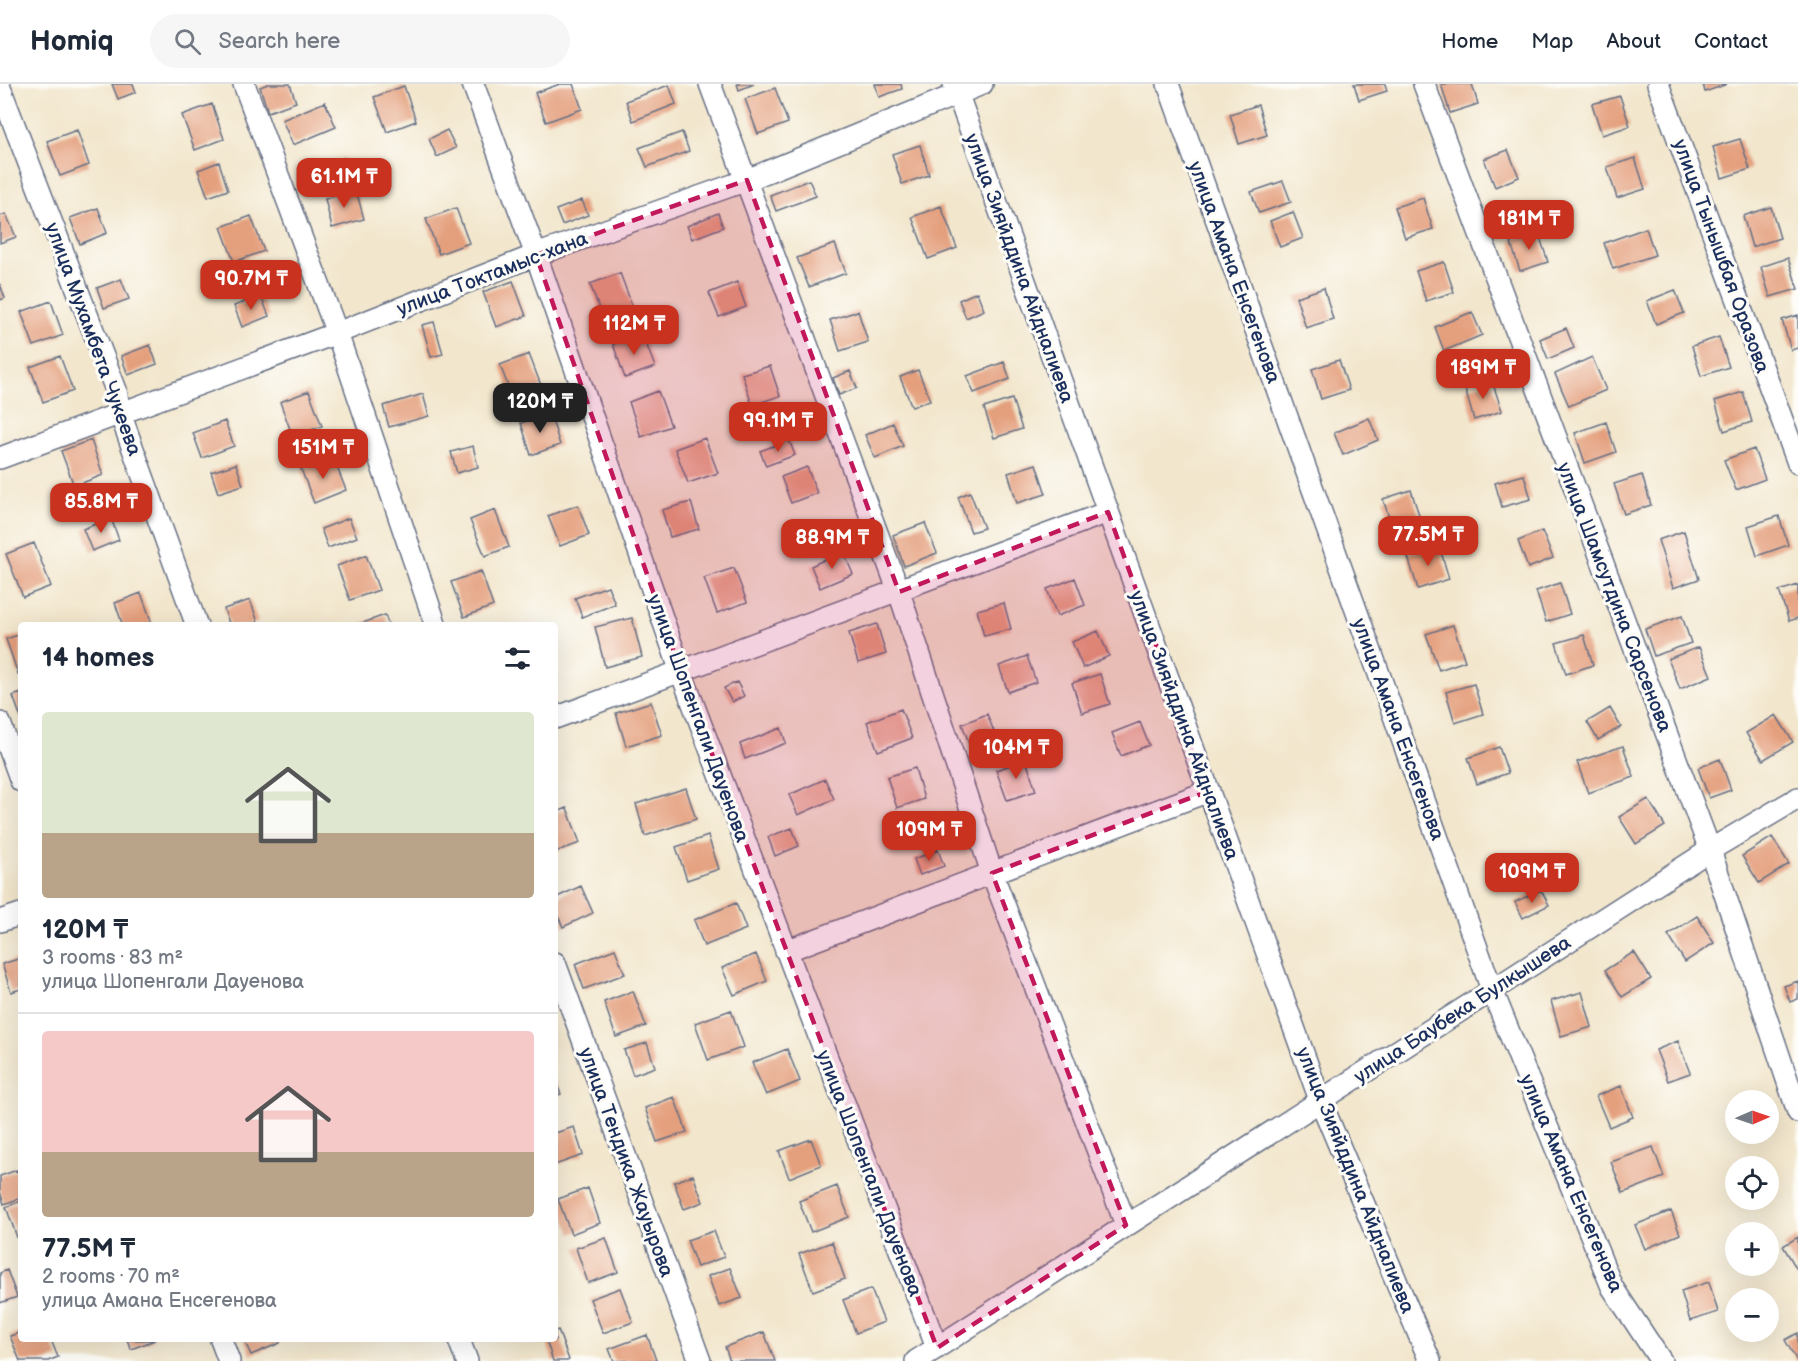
<!DOCTYPE html>
<meta charset="utf-8">
<style>
body{margin:0;font-family:"Balsamiq Sans",sans-serif;background:#f6f6f7;color:#1f2937;height:100vh;display:flex;flex-direction:column;font-size:22px;white-space:nowrap}
*{box-sizing:border-box;margin:0}
p{font-size:20px;color:#747a83}
.icon{flex:none;width:33px;height:33px;fill:none;stroke:currentColor;stroke-width:2;stroke-linecap:round;stroke-linejoin:round}
.map{position:relative;flex:1;overflow:hidden}
.sheet{position:absolute;left:18px;top:538px;width:540px;height:720px;display:flex;flex-direction:column;background:#fff;border-radius:6px;box-shadow:0 6px 24px #0002}
.sheet>*{flex:none}
.needle{width:39px;rotate:88deg}
.fabs{position:absolute;left:1725px;top:1006px;display:grid;gap:12px}
.fabs a{display:grid;place-items:center;width:54px;height:54px;border-radius:50%;background:#fff;box-shadow:0 6px 24px #0002;font-size:30px}
.price{position:absolute;translate:-50% -51px;padding:0 14px;border-radius:12px;background:#c8321e;color:#fff;font-size:20px;line-height:39px;filter:drop-shadow(0 2px 3px #0008)}
.price::after{content:'';position:absolute;left:50%;top:36px;width:18px;height:14px;margin-left:-9px;background:inherit;clip-path:polygon(0 0,100% 0,50% 100%)}
.price.on{background:#222;color:#fff}
ul{padding:0;list-style:none}
li{display:grid;align-content:center;gap:12px;height:318px;padding:0 24px}
li+li{border-top:2px solid #e0e1e3}
li span{display:grid;place-items:center;height:186px;border-radius:6px;color:#555}
li>.icon{margin-inline-start:auto}
span .icon{width:108px;height:108px;fill:#fffc;stroke-width:1}
li b{font-size:26px}
h2{display:flex;justify-content:space-between;align-items:center;height:72px;padding:0 24px;font-size:26px}
header{display:flex;align-items:center;gap:36px;box-sizing:border-box;height:84px;padding:0 30px;background:#fff;border-bottom:2px solid #e0e1e3}
header strong{font-size:28px}
nav{display:flex;gap:33px;margin-inline-start:auto;font-size:21px}
.search{width:420px;height:54px;background:#f6f6f7;display:flex;align-items:center;gap:15px;box-sizing:border-box;padding:0 21px;border-radius:33px;color:#747a83;font-size:22px}
.map>svg:first-child{display:block}
</style>
<header>
<strong>Homiq</strong>
<div class="search"><svg class="icon" aria-label="search" viewBox="0 0 24 24"><circle cx="10" cy="10" r="6"/><path d="M15 15l6 6"/></svg>Search here</div>
<nav><a>Home</a><a>Map</a><a>About</a><a>Contact</a></nav>
</header>
<div class="map">
<svg width="1798" height="1277" viewBox="0 0 1798 1277">
<rect width="100%" height="100%" fill="#fdfcf7"/>
<filter id="ink" filterUnits="userSpaceOnUse"><feTurbulence type="fractalNoise" baseFrequency=".0167" numOctaves="2"/><feDisplacementMap in="SourceGraphic" scale="12" xChannelSelector="R" yChannelSelector="G"/><feConvolveMatrix kernelMatrix="1 2 1 2 8 2 1 2 1" color-interpolation-filters="sRGB"/></filter>
<filter id="wash" filterUnits="userSpaceOnUse"><feTurbulence type="fractalNoise" baseFrequency=".008" numOctaves="4" result="noise"/><feDisplacementMap in="SourceGraphic" scale="24" xChannelSelector="R" yChannelSelector="G"/><feGaussianBlur stdDeviation="1.35" result="paint"/><feColorMatrix in="noise" values="0 0 0 0 0 0 0 0 0 0 0 0 0 0 0 0 0 1.4 0 .05"/><feComposite in="paint" operator="in"/></filter>
<g filter="url(#wash)">
<rect width="100%" height="100%" fill="#f2e6cc"/>
<g id="blocks">
<!-- building -->
<path fill="#e49f7d" d="M112 0H133L136 8 118 15Z
M268 0H290L296 18 268 28 260 3Z
M560 0H573L582 25 546 38 535 9Z
M737 0H754L739 6Z
M875 0H901L902 5 879 13Z
M1354 0H1385L1387 7 1359 16Z
M1441 0H1472L1478 20 1450 29Z
M1703 0H1727L1705 8Z
M669 1 676 20 633 37 626 17Z
M404 2 416 37 387 48 374 13Z
M775 4 788 39 758 50 745 15Z
M1620 12 1630 42 1602 51 1592 20Z
M325 18 336 43 293 61 282 36Z
M212 20 224 55 195 66 182 31Z
M1258 21 1267 51 1239 60 1230 30Z
M77 46 89 81 60 92 47 57Z
M447 46 456 64 437 73 429 55Z
M682 48 689 67 647 83 639 64Z
M1740 55 1750 85 1722 94 1713 63Z
M920 61 929 91 902 100 892 70Z
M1508 66 1519 93 1495 103 1484 75Z
M344 74 352 93 316 108 308 88Z
M1635 74 1645 105 1617 114 1607 83Z
M219 78 228 106 208 113 198 86Z
M809 96 816 112 776 127 770 111Z
M1283 97 1291 118 1259 129 1251 108Z
M356 106 364 135 332 144 325 115Z
M1423 114 1433 145 1405 154 1395 123Z
M582 116 588 131 562 141 556 126Z
M941 122 957 164 928 175 912 133Z
M1771 123 1780 154 1752 163 1743 132Z
M98 124 107 149 80 160 70 134Z
M456 124 469 159 439 170 426 135Z
M1293 128 1303 154 1280 163 1270 137Z
M718 129 723 143 692 155 687 142Z
M6 130 16 153 0 159V132Z
M251 132 264 167 234 178 221 143Z
M1646 144 1655 171 1613 185 1604 159Z
M1538 147 1548 178 1520 187 1510 156Z
M835 160 846 189 809 203 797 174Z
M1788 174 1798 205 1770 213 1761 183Z
M1444 178 1454 208 1426 217 1416 187Z
M620 189 633 224 603 235 590 200Z
M121 195 129 215 104 224 97 204Z
M513 197 526 232 496 243 483 208Z
M737 198 746 223 719 233 709 209Z
M0 200 5 214 0 216Z
M1324 204 1333 235 1306 244 1296 213Z
M1675 206 1684 229 1656 240 1647 217Z
M977 208 984 226 966 234 959 216Z
M261 212 269 232 242 243 234 222Z
M51 217 63 251 34 262 21 228Z
M858 227 868 258 840 267 830 236Z
M1472 228 1482 251 1444 267 1435 243Z
M1798 231V264L1791 266 1782 236Z
M434 238 443 270 431 273 422 241Z
M1566 244 1574 264 1548 275 1540 255Z
M642 249 655 283 625 294 613 260Z
M1719 253 1729 283 1701 292 1692 262Z
M150 261 157 280 128 291 121 272Z
M529 270 542 304 513 315 500 281Z
M60 272 73 307 43 318 30 283Z
M1592 273 1606 306 1569 322 1555 290Z
M1339 276 1349 306 1321 315 1312 285Z
M1004 278 1010 295 974 309 967 292Z
M770 282 780 312 752 321 742 290Z
M918 286 930 316 912 323 900 293Z
M850 287 857 304 839 311 833 294Z
M1492 297 1502 327 1474 336 1465 305Z
M309 307 322 342 293 353 280 318Z
M658 307 671 342 641 353 629 318Z
M1743 308 1752 338 1724 347 1715 317Z
M423 310 429 332 389 343 383 322Z
M1012 315 1022 345 994 354 984 324Z
M550 329 560 361 531 371 521 339Z
M1369 334 1378 356 1343 371 1334 349Z
M225 337 234 362 202 374 193 349Z
M1606 338 1616 368 1585 379 1575 349Z
M893 339 903 362 875 374 865 351Z
M705 354 718 389 688 399 675 365Z
M91 356 103 391 74 402 61 367Z
M789 356 795 371 766 382 760 367Z
M473 362 478 383 457 389 451 368Z
M1754 365 1765 395 1736 406 1724 376Z
M333 373 346 406 314 419 301 385Z
M236 380 243 401 218 409 211 388Z
M1036 380 1046 410 1017 419 1008 389Z
M807 383 817 409 791 419 781 393Z
M1524 391 1531 415 1502 423 1495 399Z
M1642 391 1651 421 1624 430 1614 400Z
M1411 406 1421 437 1393 446 1383 415Z
M970 408 984 444 971 448 958 413Z
M691 418 699 445 670 453 662 426Z
M578 421 589 451 560 462 548 432Z
M495 426 509 463 485 472 470 436Z
M1779 432 1788 461 1757 472 1748 442Z
M111 434 119 456 92 467 83 445Z
M349 434 357 453 328 464 321 445Z
M925 439 937 469 904 482 893 451Z
M1542 447 1553 474 1528 484 1518 457Z
M1684 447 1699 495 1673 504 1658 456Z
M34 459 51 502 23 513 6 470Z
M1439 461 1449 495 1418 505 1407 470Z
M843 467 853 490 820 504 811 482Z
M366 471 379 506 350 516 337 482Z
M734 484 747 518 717 529 704 494Z
M481 487 493 522 464 533 451 498Z
M1075 494 1085 521 1057 532 1047 505Z
M1560 499 1570 530 1546 538 1536 507Z
M1798 501V534L1789 537 1779 507Z
M608 502 615 520 582 533 575 514Z
M141 509 153 542H123L115 519Z
M250 516 258 538 248 542H230L224 525Z
M1004 519 1011 545 984 552 977 526Z
M385 531 389 542H358L357 541Z
M1682 532 1691 559 1654 572 1645 545Z
M632 534 642 573 605 583 595 543Z
M877 540 886 570 858 579 849 549Z
M1453 541 1465 577 1439 586 1426 550Z
M1098 547 1109 572 1083 584 1072 558Z
M21 550V589L18 590 6 555Z
M1584 551 1593 581 1566 590 1556 559Z
M1699 563 1711 592 1680 605 1668 575Z
M1027 572 1036 598 1008 608 999 582Z
M1100 590 1110 620 1082 629 1072 599Z
M737 598 744 612 732 618 724 604Z
M1474 600 1483 630 1455 639 1446 608Z
M21 609V634L13 612Z
M651 618 662 651 626 662 616 629Z
M1610 624 1621 643 1598 656 1587 638Z
M901 625 912 654 878 667 867 638Z
M987 630 997 655 971 665 962 640Z
M1776 631 1793 658 1763 676 1746 649Z
M1140 638 1149 661 1121 672 1112 649Z
M781 644 786 659 745 675 740 660Z
M1623 662 1634 693 1588 709 1577 678Z
M1499 663 1508 689 1477 700 1468 674Z
M1720 675 1731 706 1709 714 1698 684Z
M1026 676 1036 707 1007 716 996 686Z
M915 684 924 715 897 724 887 693Z
M825 695 834 715 798 731 789 711Z
M686 704 696 735 645 752 636 720Z
M1648 715 1665 742 1636 760 1619 733Z
M567 724 580 759 555 768V729Z
M792 744 799 762 775 772 768 753Z
M708 752 719 785 687 796 676 763Z
M1772 753 1789 780 1759 799 1742 772Z
M938 766 944 782 920 791 914 775Z
M581 802 593 829 563 843 555 825V814Z
M1541 806 1549 821 1523 834 1515 818Z
M736 819 746 845 704 862 694 836Z
M1697 832 1714 859 1685 878 1668 851Z
M615 865 625 890 584 905 575 880Z
M1634 868 1651 895 1622 913 1605 886Z
M756 870 767 897 734 911 722 884Z
M21 874V905L11 908 2 880Z
M1798 897V915L1790 918 1784 902Z
M633 907 646 942 616 953 604 918Z
M1582 908 1592 943 1561 952 1551 917Z
M731 926 744 963 708 976 695 939Z
M1678 957 1690 989 1668 997 1656 966Z
M647 959 655 983 633 991 624 966Z
M787 965 800 997 766 1011 752 979Z
M555 996 561 1010 555 1012Z
M1621 1002 1633 1033 1609 1043 1596 1012Z
M674 1013 687 1048 657 1058 645 1024Z
M574 1043 583 1071 555 1081V1049Z
M811 1055 821 1081 789 1094 779 1067Z
M1653 1063 1664 1093 1623 1109 1611 1078Z
M17 1086 21 1098V1114L4 1120 0 1108V1092Z
M693 1091 703 1118 684 1125 674 1098Z
M837 1102 849 1133 811 1148 799 1117Z
M588 1104 600 1139 571 1150 558 1115Z
M21 1117V1158L19 1159 6 1123Z
M1671 1127 1680 1150 1645 1165 1635 1141Z
M714 1147 724 1173 697 1183 687 1156Z
M1798 1153V1187L1783 1162Z
M606 1154 618 1188 588 1199 576 1164Z
M832 1158 845 1195 813 1207 799 1170Z
M730 1184 742 1214 719 1222 708 1192Z
M7 1186 17 1213 0 1219V1189Z
M1709 1198 1718 1228 1690 1237 1681 1207Z
M620 1204 633 1238 603 1249 590 1215Z
M871 1205 884 1238 856 1249 843 1216Z
M558 1246 569 1276 567 1277H553L546 1256H555V1247Z
M21 1248V1256H51L58 1273 48 1277H20L10 1252Z
M764 1248 775 1277H730L725 1263Z
M1798 1249V1277H1797L1785 1256Z
M647 1251 656 1276 614 1277 609 1265Z
M127 1256H155L131 1265Z
M244 1256H279L280 1259 251 1271Z"/>
</g>
</g>
<g filter="url(#ink)">
<use href="#blocks" fill-opacity="0" stroke="#666f84" stroke-width="1.5"/>
<g fill="none" stroke-linecap="round" stroke-linejoin="round">
<!-- minor casing -->
<g stroke="#666f84" stroke-width="24">
<path id="minor" d="M244 0 337 249 436 542
M473 0 536 171 681 588 937 1264
M710 0 899 508 992 789 1126 1141
M954 0 1320 1016 1430 1277
M1168 0 1492 906 1612 1203 1661 1277
M1424 0 1710 766 1798 1028
M1658 0 1798 379
M0 4 116 306 120 329 197 542
M0 374 337 249 536 171 747 96 982 0
M555 634 1108 428
M0 639 21 697
M0 837 21 830
M786 867 1209 707
M555 879 700 1277
M221 1256 229 1277
M459 1256 467 1277
M916 1277 1710 766 1798 714"/>
</g>
<!-- minor -->
<use href="#minor" stroke="#fff" stroke-width="21"/>
</g>
</g>
<!-- marked area -->
<path fill="#c2185b" fill-opacity="0.2" stroke="#c2185b" stroke-width="4.5" stroke-dasharray="12 8" stroke-linejoin="round" d="M747 96 899 508 1108 428 1209 707 992 789 1126 1141 937 1264 681 588 536 171Z"/>
<g text-anchor="middle" stroke-width="6" stroke-linejoin="round" paint-order="stroke">
<!-- street labels -->
<g font-size="20" fill="#1b2f5e" stroke="#fdfcf7">
<text transform="translate(1722 172) rotate(70)" y="7">улица Тынышбая Оразова</text>
<text transform="translate(1020 184) rotate(70)" y="7">улица Зияйддина Айдналиева</text>
<text transform="translate(1235 188) rotate(70)" y="7">улица Амана Енсегенова</text>
<text transform="translate(492 189) rotate(-21)" y="7">улица Токтамыс-хана</text>
<text transform="translate(94 255) rotate(70)" y="7">улица Мухамбета Чукеева</text>
<text transform="translate(1615 513) rotate(69)" y="7">улица Шамсутдина Сарсенова</text>
<text transform="translate(699 634) rotate(70)" y="7">улица Шопенгали Дауенова</text>
<text transform="translate(1185 641) rotate(70)" y="7">улица Зияйддина Айдналиева</text>
<text transform="translate(1399 645) rotate(70)" y="7">улица Амана Енсегенова</text>
<text transform="translate(1462 925) rotate(-33)" y="7">улица Баубека Булкышева</text>
<text transform="translate(627 1078) rotate(70)" y="7">улица Тендика Жауырова</text>
<text transform="translate(870 1089) rotate(69)" y="7">улица Шопенгали Дауенова</text>
<text transform="translate(1356 1096) rotate(68)" y="7">улица Зияйддина Айдналиева</text>
<text transform="translate(1572 1099) rotate(67)" y="7">улица Амана Енсегенова</text>
</g>
</g>
</svg>
<div class="fabs">
<a><svg class="needle" viewBox="-14 -14 28 28"><path d="M0-13l5 13h-10z" fill="#e53935"/><path d="M0 13l5-13h-10z" fill="#747a83"/></svg></a>
<a><svg class="icon" aria-label="locate" viewBox="0 0 24 24"><circle cx="12" cy="12" r="6"/><path d="M12 2v4M12 18v4M2 12h4M18 12h4"/></svg></a>
<a>+</a>
<a>−</a>
</div>
<b class="price" style="left:344px;top:125px">61.1M ₸</b>
<b class="price" style="left:1529px;top:167px">181M ₸</b>
<b class="price" style="left:251px;top:227px">90.7M ₸</b>
<b class="price" style="left:634px;top:272px">112M ₸</b>
<b class="price" style="left:1483px;top:316px">189M ₸</b>
<b class="price on" style="left:540px;top:350px">120M ₸</b>
<b class="price" style="left:778px;top:369px">99.1M ₸</b>
<b class="price" style="left:323px;top:396px">151M ₸</b>
<b class="price" style="left:101px;top:450px">85.8M ₸</b>
<b class="price" style="left:1428px;top:483px">77.5M ₸</b>
<b class="price" style="left:832px;top:486px">88.9M ₸</b>
<b class="price" style="left:1016px;top:696px">104M ₸</b>
<b class="price" style="left:929px;top:778px">109M ₸</b>
<b class="price" style="left:1532px;top:820px">109M ₸</b>
<section class="sheet">
<h2>14 homes<svg class="icon" aria-label="filters" viewBox="0 0 24 24"><path d="M4 7h16M4 17h16"/><circle cx="9" cy="7" r="2"/><circle cx="15" cy="17" r="2"/></svg></h2>
<ul>
<li><span style="background:linear-gradient(#dfe7d0 65%,#b9a48a 0)"><svg class="icon" aria-label="home" viewBox="0 0 24 24"><path d="M3 11l9-7 9 7M6 9v11h12V9"/></svg></span><div><b>120M ₸</b><p>3 rooms · 83 m²</p><p>улица Шопенгали Дауенова</p></div></li>
<li><span style="background:linear-gradient(#f6c9c9 65%,#b9a48a 0)"><svg class="icon" aria-label="home" viewBox="0 0 24 24"><path d="M3 11l9-7 9 7M6 9v11h12V9"/></svg></span><div><b>77.5M ₸</b><p>2 rooms · 70 m²</p><p>улица Амана Енсегенова</p></div></li>
</ul>
</section>
</div>
